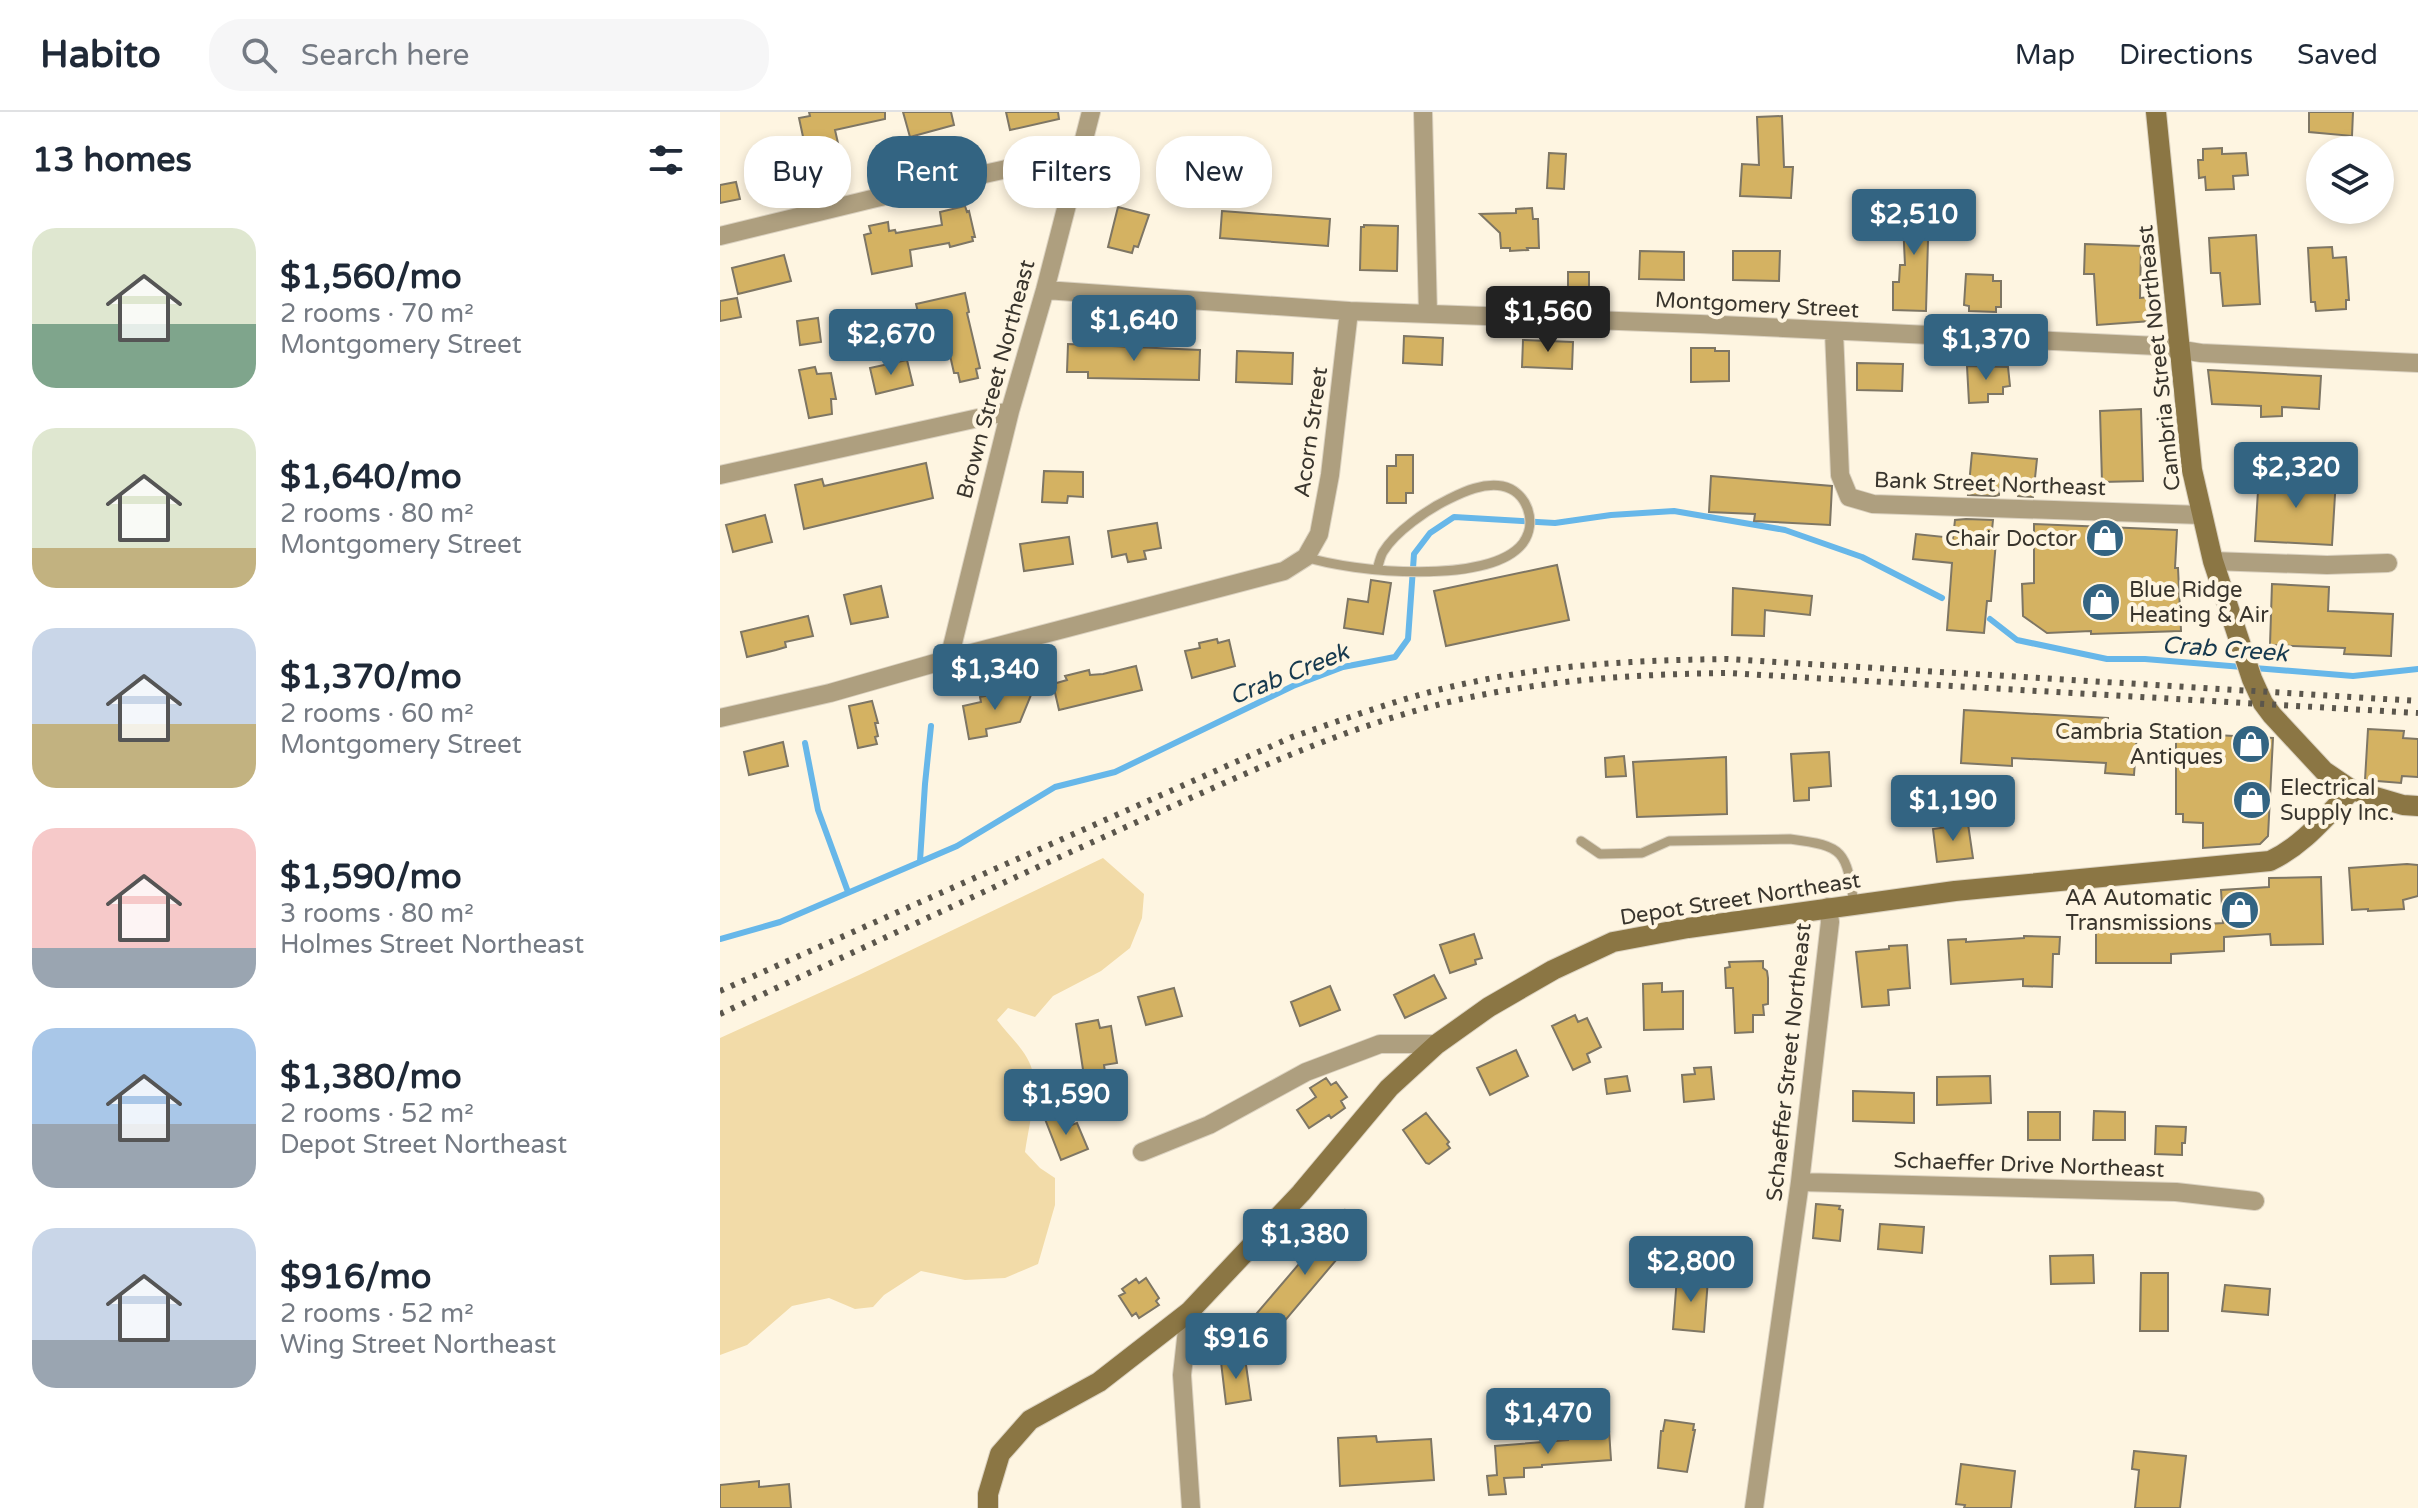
<!DOCTYPE html>
<meta charset="utf-8">
<style>
body{margin:0;font-family:"Varela Round",sans-serif;background:#f6f6f7;color:#1f2937;height:100vh;display:flex;flex-direction:column;font-size:30px;white-space:nowrap}
*{box-sizing:border-box;margin:0}
p{font-size:26px;color:#747a83}
.icon{flex:none;width:44px;height:44px;fill:none;stroke:currentColor;stroke-width:2;stroke-linecap:round;stroke-linejoin:round}
.map{position:relative;flex:1;overflow:hidden}
.details{display:flex;flex-direction:column;background:#fff;width:720px}
.details>*{flex:none}
.guide{position:absolute;left:24px;top:24px;width:760px;height:72px;display:flex;gap:16px}
.controls{position:absolute;left:1586px;top:24px;display:grid;gap:16px}
.controls a{display:grid;place-items:center;width:88px;height:88px;border-radius:50%;background:#fff;box-shadow:0 4px 12px #0003;font-size:40px}
.price{position:absolute;translate:-50% -68px;padding:0 18px;border-radius:8px;background:#336482;color:#fff;font-size:26px;line-height:52px;filter:drop-shadow(0 2px 4px #0008)}
.price::after{content:'';position:absolute;left:50%;top:48px;width:24px;height:18px;margin-left:-12px;background:inherit;clip-path:polygon(0 0,100% 0,50% 100%)}
.price.on{background:#222;color:#fff}
ul{padding:0;list-style:none}
li{display:flex;align-items:center;gap:24px;height:200px;padding:0 32px}
li span{display:grid;place-items:center;flex:none;width:224px;height:160px;border-radius:24px;color:#555}
li>.icon{margin-inline-start:auto}
span .icon{width:96px;height:96px;fill:#fffc;stroke-width:1}
li b{font-size:34px}
h2{display:flex;justify-content:space-between;align-items:center;height:96px;padding:0 32px;font-size:34px}
.tag{padding:0 28px;border-radius:32px;background:#fff;box-shadow:0 4px 12px #0003;font-size:28px;line-height:72px}
.tag.on{background:#336482;color:#fff}
header{display:flex;align-items:center;gap:48px;box-sizing:border-box;height:112px;padding:0 40px;background:#fff;border-bottom:2px solid #e0e1e3}
header strong{font-size:38px}
nav{display:flex;gap:44px;margin-inline-start:auto;font-size:28px}
.search{width:560px;height:72px;background:#f6f6f7;display:flex;align-items:center;gap:20px;box-sizing:border-box;padding:0 28px;border-radius:32px;color:#747a83;font-size:30px}
main{display:flex;flex:1;min-height:0}
.map>svg:first-child{display:block}
</style>
<header>
<strong>Habito</strong>
<div class="search"><svg class="icon" aria-label="search" viewBox="0 0 24 24"><circle cx="10" cy="10" r="6"/><path d="M15 15l6 6"/></svg>Search here</div>
<nav><a>Map</a><a>Directions</a><a>Saved</a></nav>
</header>
<main>
<section class="details">
<h2>13 homes<svg class="icon" aria-label="filters" viewBox="0 0 24 24"><path d="M4 7h16M4 17h16"/><circle cx="9" cy="7" r="2"/><circle cx="15" cy="17" r="2"/></svg></h2>
<ul>
<li><span style="background:linear-gradient(#dfe7d0 60%,#7fa58c 0)"><svg class="icon" aria-label="home" viewBox="0 0 24 24"><path d="M3 11l9-7 9 7M6 9v11h12V9"/></svg></span><div><b>$1,560/mo</b><p>2 rooms · 70 m²</p><p>Montgomery Street</p></div></li>
<li><span style="background:linear-gradient(#dfe7d0 75%,#c2b280 0)"><svg class="icon" aria-label="home" viewBox="0 0 24 24"><path d="M3 11l9-7 9 7M6 9v11h12V9"/></svg></span><div><b>$1,640/mo</b><p>2 rooms · 80 m²</p><p>Montgomery Street</p></div></li>
<li><span style="background:linear-gradient(#c9d6e8 60%,#c2b280 0)"><svg class="icon" aria-label="home" viewBox="0 0 24 24"><path d="M3 11l9-7 9 7M6 9v11h12V9"/></svg></span><div><b>$1,370/mo</b><p>2 rooms · 60 m²</p><p>Montgomery Street</p></div></li>
<li><span style="background:linear-gradient(#f6c9c9 75%,#9aa5b1 0)"><svg class="icon" aria-label="home" viewBox="0 0 24 24"><path d="M3 11l9-7 9 7M6 9v11h12V9"/></svg></span><div><b>$1,590/mo</b><p>3 rooms · 80 m²</p><p>Holmes Street Northeast</p></div></li>
<li><span style="background:linear-gradient(#a9c7e8 60%,#9aa5b1 0)"><svg class="icon" aria-label="home" viewBox="0 0 24 24"><path d="M3 11l9-7 9 7M6 9v11h12V9"/></svg></span><div><b>$1,380/mo</b><p>2 rooms · 52 m²</p><p>Depot Street Northeast</p></div></li>
<li><span style="background:linear-gradient(#c9d6e8 70%,#9aa5b1 0)"><svg class="icon" aria-label="home" viewBox="0 0 24 24"><path d="M3 11l9-7 9 7M6 9v11h12V9"/></svg></span><div><b>$916/mo</b><p>2 rooms · 52 m²</p><p>Wing Street Northeast</p></div></li>
</ul>
</section>
<div class="map">
<svg width="1698" height="1396" viewBox="0 0 1698 1396">
<rect width="100%" height="100%" fill="#fef5e1"/>
<!-- green -->
<path fill="#f2dba8" d="M383 746 424 782 422 806 410 836 381 859 333 884 315 905 288 896 277 908C289 924 310 942 313 962 317 984 308 1018 305 1040L320 1056 335 1066V1093L318 1152 285 1166 245 1168 201 1159 164 1183 153 1195 135 1197 109 1186 72 1194 27 1233 0 1243V926L139 863Z"/>
<g fill="none" stroke-linecap="round" stroke-linejoin="round">
<!-- stream -->
<path stroke="#67b7e9" stroke-width="6" d="M1270 507 1297 528 1387 547H1425L1633 564 1698 557
M85 631 98 698 128 780
M200 749 205 672 211 614
M0 827 60 810 237 734 335 675 395 660 573 574 623 555 675 545 688 527 694 442 710 421 734 405 835 411 891 403 954 399 1065 418 1142 445 1222 486"/>
</g>
<!-- building -->
<path fill="#d4b262" stroke="#7e7664" stroke-width="2" d="M89 0H165V7L115 18 120 40 113 41 116 51 93 56 91 47 88 48 79 6 90 4Z
M183 0H231L234 13 190 25Z
M286 0H338L339 7 290 18Z
M1589 0H1633L1632 24 1589 20Z
M1062 4 1064 55H1073L1071 86 1020 84 1022 52 1039 53 1037 5Z
M1502 36V42L1526 41 1528 63 1513 64 1514 77 1486 78 1485 65 1479 66 1478 48H1483V37Z
M829 41 846 42 844 77 827 76Z
M16 70 20 87 0 91V73Z
M1210 87 1212 128H1208L1206 199 1173 198V170H1179L1180 153H1185L1182 88Z
M245 94 247 100 249 99 255 125H252L253 129 230 135 229 131 190 138 192 154 152 162 144 123 151 121 149 114 168 110 169 119 175 118 176 121 222 113 220 100Z
M398 95 429 103 418 135 414 134 412 141 388 135Z
M812 96 813 107H818L819 136H807L808 138 790 139V136H781L780 121 760 102 796 101V97Z
M502 99 610 107 608 134 500 126Z
M644 113 678 114 677 159 640 158 641 115H644Z
M1536 123 1540 192 1503 194 1500 161H1491L1489 126Z
M1365 132 1421 134 1420 186 1430 185 1431 209 1377 213 1374 162H1364Z
M1612 135 1613 146 1626 145 1629 188H1626V197L1596 199 1595 190H1591L1588 136Z
M920 139 964 140V168L919 167Z
M1013 139H1060L1059 169 1013 168Z
M64 143 71 169 18 182 12 156Z
M848 160H869V187H848Z
M1246 162 1273 163V169H1281V195H1276V200L1249 199V194L1244 193Z
M245 181 249 200 247 201 260 256 256 257 258 266 240 270 238 261H234L223 212 202 217 196 192Z
M17 186 21 205 0 209V189Z
M98 206 101 230 80 233 77 209Z
M684 224 723 226 722 253 683 251Z
M803 228 853 230 852 257 802 255Z
M348 232 480 238 479 268 368 266V260H347Z
M971 236H995V239H1009V269L971 270Z
M517 239 573 241 572 272 516 270Z
M187 248 193 273 156 282 150 256Z
M1137 251 1183 252 1182 279 1137 278Z
M1247 254 1288 255 1290 274 1283 275V282H1268V290L1249 291Z
M95 255 97 262 111 261 116 287H111L112 302 89 306 79 258Z
M1488 258 1601 264 1599 297 1562 295V304L1541 305V294L1492 292Z
M1421 297 1423 369 1382 370 1380 299Z
M1252 341 1317 347 1313 385 1298 384 1297 374 1280 373 1279 383 1275 384 1248 383Z
M676 343H693V381H686V391H667V354H676Z
M206 351 213 386 84 417 75 373 102 367 104 374Z
M324 359 363 360V385L348 384 347 391 322 390Z
M1539 362 1616 366 1612 433 1535 429Z
M991 364 1112 374 1110 413 1034 409 1035 402 989 400Z
M45 403 52 430 13 440 6 413Z
M1246 407 1273 408 1271 428 1276 429 1271 489H1267L1264 521 1227 518 1232 451 1193 447 1196 422 1233 426 1235 408Z
M437 411 441 436 424 439 426 447 408 450 406 442 392 445 388 419Z
M1314 412 1457 418 1455 456H1458L1461 519 1371 522V519L1327 521 1303 504 1302 472 1314 471Z
M349 425 353 452 304 459 300 432Z
M837 453 849 508 726 534 714 479Z
M651 468 671 471 663 522 624 516 628 487 648 490Z
M1552 472 1609 475 1608 499 1673 502 1671 544 1624 542 1625 536 1550 533Z
M161 474 168 505 131 512 124 483Z
M1013 476 1092 484 1090 503 1045 498 1044 524 1012 523Z
M88 504 93 524 65 530 66 535 56 538 27 545 21 520Z
M497 527 498 531 509 528 515 554 472 566 465 539 480 536 479 531Z
M416 554 422 578 339 598 333 572 347 568 345 564 369 558 370 563 383 562Z
M299 577 311 583 300 610 266 617 267 624 249 627 243 594 261 590 260 585Z
M152 589 158 611H155L158 624 155 625 157 632 138 636 129 594Z
M1244 598 1388 606V618L1417 620 1414 663 1385 661 1386 651 1292 646V654L1241 651Z
M1648 617 1684 619 1683 626 1698 627V665L1682 664 1681 671 1645 668Z
M1456 621 1553 626 1548 724 1540 732 1483 736V711L1463 710V702H1456Z
M63 630 68 654 29 663 24 640Z
M1109 640 1111 674 1089 676V688L1074 689 1071 642Z
M904 644 906 664 886 665 885 646Z
M1006 645 1007 702 917 705 913 650Z
M1248 712 1253 746 1217 750 1213 717Z
M1687 752 1698 753V784L1683 788 1684 797 1648 799V797L1632 798 1629 756Z
M1601 765 1603 832 1551 833 1550 822 1504 825V839L1451 842V851H1376V813L1451 814 1503 811 1501 778 1549 775V766Z
M754 822 762 846 755 848 756 852 730 861 720 833Z
M1304 824 1340 825 1339 842H1333L1332 875 1303 874V867L1231 872 1228 828 1246 827V830L1304 826Z
M1187 833 1190 876 1168 878 1169 893 1142 895 1136 840 1169 837V834Z
M1043 849V856L1047 859 1048 866V892L1043 893 1044 903H1033V920L1015 921 1013 876H1006L1005 856 1010 855 1009 850Z
M714 863 726 886 685 906 674 883Z
M942 871V880L963 879V917L924 918 923 872Z
M610 874 620 898 580 914 571 890Z
M454 876 462 904 426 913 418 885Z
M855 903 858 910 867 906 881 935 867 942 870 950 853 958 832 914Z
M378 908 380 916 391 914 397 951 384 953 385 960 364 964 356 912Z
M796 938 808 964 770 983 757 956Z
M991 955 994 987 964 990 962 963 975 962 974 956Z
M907 964 910 979 887 982 885 967Z
M1270 964 1271 991 1217 993V965Z
M606 966 611 973 616 970 627 985 621 989 625 996 611 1006 609 1003 589 1016 577 998 596 985 590 976Z
M1133 979 1194 981V1011L1133 1009Z
M1374 999 1405 1000V1028H1373Z
M1308 1000H1340V1028H1308Z
M340 1001 346 1015 357 1011 368 1037 341 1048 325 1007Z
M706 1001 729 1030 727 1032 730 1036 709 1052 706 1051 683 1018Z
M1436 1014 1466 1015 1465 1031H1462V1043L1435 1042Z
M1096 1092 1120 1094 1119 1097 1123 1098 1120 1129 1093 1126Z
M625 1098 644 1115 546 1231 526 1214Z
M1160 1112 1204 1115 1202 1141 1158 1137Z
M1373 1143 1374 1171 1331 1172 1330 1144Z
M1421 1161H1448V1219H1420Z
M957 1165 988 1167 984 1220 953 1217Z
M426 1166 439 1186 436 1189 439 1193 419 1206 416 1201 412 1204 399 1184 405 1181 402 1177 416 1167 419 1171Z
M1505 1173 1550 1177 1548 1203 1502 1199Z
M525 1246 531 1288 506 1292 501 1250Z
M945 1308 974 1312 973 1318H975L967 1360 938 1356 941 1319H943Z
M889 1318 891 1348 822 1353V1355L804 1356V1365L784 1366 786 1382 769 1383 767 1364 777 1363 775 1334 848 1328 847 1321Z
M656 1324 657 1330 711 1327 714 1368 620 1374 618 1326Z
M1414 1339 1466 1344 1460 1396H1415L1419 1358 1412 1357Z
M1241 1352 1295 1359 1291 1396H1244L1245 1393 1236 1392Z
M39 1369V1375L69 1372 71 1396H0V1373Z"/>
<g fill="none" stroke-linecap="round" stroke-linejoin="round">
<!-- lane casing -->
<g stroke="#dbd2c1" stroke-width="11">
<path id="lane" d="M586 445C631 460 770 474 803 431 818 410 807 379 782 374 763 371 745 379 729 387 708 397 675 420 663 440 660 445 659 452 657 457
M861 729 880 742 922 741 949 729 1070 727C1125 734 1126 739 1134 792"/>
</g>
<!-- street casing -->
<g stroke="#dbd2c1" stroke-width="20">
<path id="street" d="M703 0 708 202
M0 124 156 86 359 41
M325 178 629 199 980 212 1438 234 1481 241 1698 251
M1114 220 1120 363 1129 385 1153 392 1481 403
M0 363 290 299
M1493 449 1607 453 1668 451
M229 547 290 299 325 178 371 0
M0 606 110 581 229 547 564 459 586 445 599 422 610 363 629 199
M422 1040 489 1013 586 960 660 932H717
M1080 1070 1456 1080 1535 1089
M469 1200 462 1263 471 1396
M1034 1396 1080 1070 1110 810 1108 795"/>
</g>
<!-- secondary casing -->
<g stroke="#dbd2c1" stroke-width="22">
<path id="secondary" d="M1436 0 1472 358 1493 449 1532 567 1543 591 1552 603 1604 659 1632 678 1683 693 1698 694
M268 1396V1382L280 1342 310 1308 379 1270 469 1200 581 1081 669 976 717 932 769 895 833 858 893 830 968 816 1235 779 1550 749C1584 733 1606 704 1632 678"/>
</g>
<!-- lane -->
<use href="#lane" stroke="#ae9f7f" stroke-width="9"/>
<!-- street -->
<use href="#street" stroke="#ae9f7f" stroke-width="18"/>
<!-- secondary -->
<use href="#secondary" stroke="#8b7644" stroke-width="20"/>
<!-- rail -->
<path stroke="#5b564c" stroke-width="6" stroke-dasharray="4 8" stroke-linecap="butt" d="M0 879 572 625C631 605 691 582 753 570 837 552 922 548 1007 547L1698 589
M0 902C139 838 277 773 417 710 527 661 637 608 756 584 839 567 923 562 1008 561L1698 601"/>
</g>
<!-- icons -->
<defs>
<g id="shop-disc" transform="scale(2)"><circle r="9.5" fill="#336482" stroke="#fef5e1"/><path d="M-5-2.5h2.3a2.7 3.5 0 0 1 5.4 0H5L5.5 6h-11ZM-1.5-2.5h3a1.5 2.3 0 0 0-3 0Z" fill="#fff"/></g>
</defs>
<g fill-rule="evenodd">
<use href="#shop-disc" x="1385" y="426"/>
<use href="#shop-disc" x="1381" y="490"/>
<use href="#shop-disc" x="1531" y="632"/>
<use href="#shop-disc" x="1532" y="688"/>
<use href="#shop-disc" x="1520" y="798"/>
</g>
<g text-anchor="middle" stroke-width="8" stroke-linejoin="round" paint-order="stroke">
<!-- street labels -->
<g font-size="22" fill="#39352d" stroke="#fef5e1">
<text transform="translate(1037 192) rotate(3)" y="8">Montgomery Street</text>
<text transform="translate(1438 246) rotate(-96)" y="8">Cambria Street Northeast</text>
<text transform="translate(275 267) rotate(-75)" y="8">Brown Street Northeast</text>
<text transform="translate(590 320) rotate(-82)" y="8">Acorn Street</text>
<text transform="translate(1270 371) rotate(2)" y="8">Bank Street Northeast</text>
<text transform="translate(1020 786) rotate(-9)" y="8">Depot Street Northeast</text>
<text transform="translate(1068 950) rotate(-84)" y="8">Schaeffer Street Northeast</text>
<text transform="translate(1309 1052) rotate(2)" y="8">Schaeffer Drive Northeast</text>
</g>
<!-- poi labels -->
<g font-size="22" fill="#39352d" stroke="#fef5e1" text-anchor="end">
<text x="1357" y="434">Chair Doctor</text>
<text x="1409" y="485" text-anchor="start">Blue Ridge<tspan x="1409" dy="25">Heating &amp; Air</tspan></text>
<text x="1503" y="627">Cambria Station<tspan x="1503" dy="25">Antiques</tspan></text>
<text x="1560" y="683" text-anchor="start">Electrical<tspan x="1560" dy="25">Supply Inc.</tspan></text>
<text x="1492" y="793">AA Automatic<tspan x="1492" dy="25">Transmissions</tspan></text>
</g>
<!-- water labels -->
<g font-size="24" font-style="italic" fill="#16394e" stroke="#fef5e1">
<text transform="translate(1505 537) rotate(4)" y="8">Crab Creek</text>
<text transform="translate(569 562) rotate(-22)" y="8">Crab Creek</text>
</g>
</g>
</svg>
<div class="controls">
<a><svg class="icon" aria-label="layers" viewBox="0 0 24 24"><path d="M12 4l9 5-9 5-9-5zM3 14l9 5 9-5"/></svg></a>
</div>
<b class="price" style="left:1194px;top:145px">$2,510</b>
<b class="price on" style="left:828px;top:242px">$1,560</b>
<b class="price" style="left:414px;top:251px">$1,640</b>
<b class="price" style="left:171px;top:265px">$2,670</b>
<b class="price" style="left:1266px;top:270px">$1,370</b>
<b class="price" style="left:1576px;top:398px">$2,320</b>
<b class="price" style="left:275px;top:600px">$1,340</b>
<b class="price" style="left:1233px;top:731px">$1,190</b>
<b class="price" style="left:346px;top:1025px">$1,590</b>
<b class="price" style="left:585px;top:1165px">$1,380</b>
<b class="price" style="left:971px;top:1192px">$2,800</b>
<b class="price" style="left:516px;top:1269px">$916</b>
<b class="price" style="left:828px;top:1344px">$1,470</b>
<div class="guide">
<a class="tag">Buy</a>
<a class="tag on">Rent</a>
<a class="tag">Filters</a>
<a class="tag">New</a>
</div>
</div>
</main>
